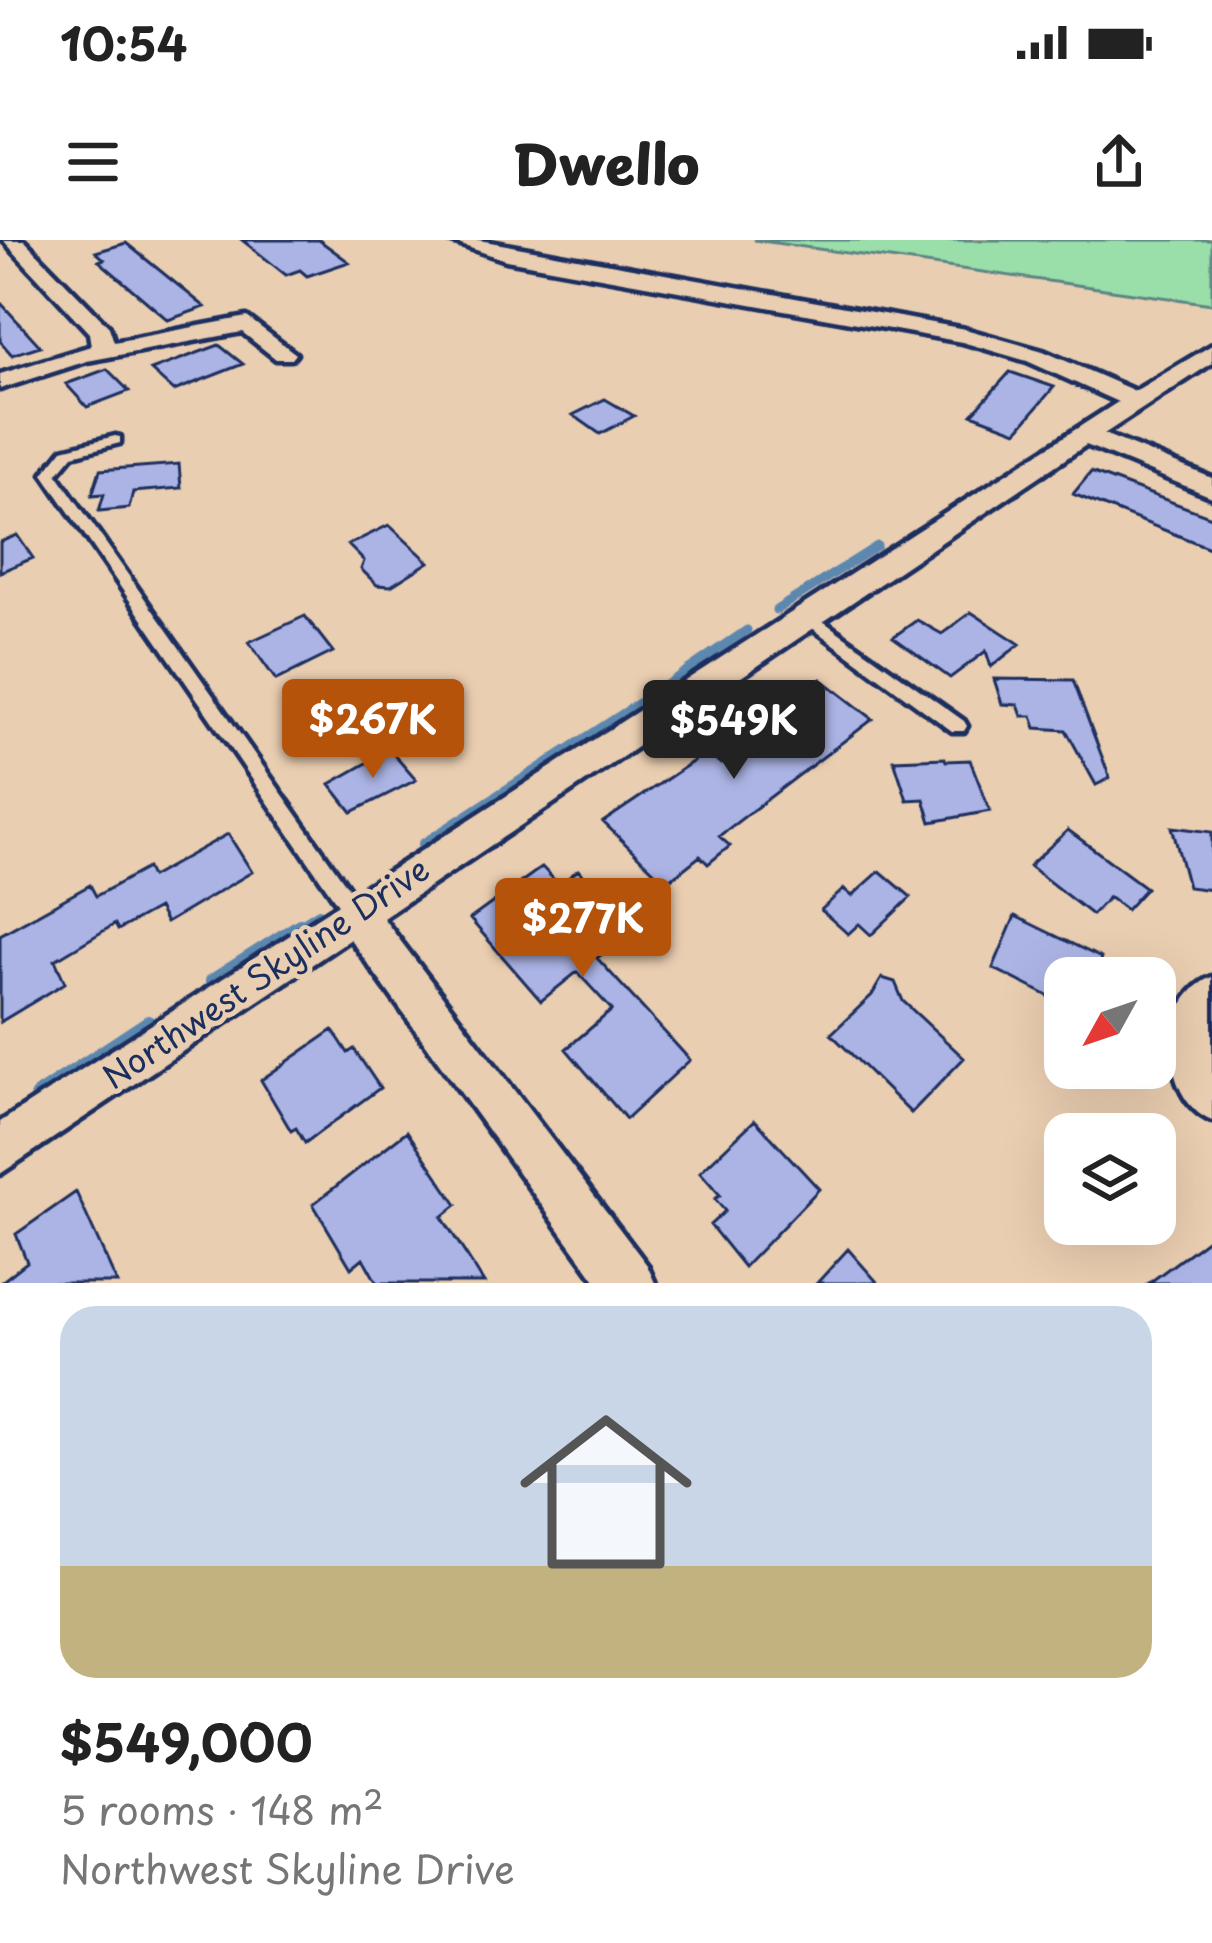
<!DOCTYPE html>
<meta charset="utf-8">
<style>
body{margin:0;font-family:"Playpen Sans",sans-serif;background:#f6f6f6;color:#222;height:100vh;display:flex;flex-direction:column;font-size:45px;white-space:nowrap}
*{box-sizing:border-box;margin:0}
p{font-size:39px;color:#767676}
.icon{flex:none;width:66px;height:66px;fill:none;stroke:currentColor;stroke-width:2;stroke-linecap:round;stroke-linejoin:round}
.map{position:relative;height:1043px;overflow:hidden}
.sheet{display:flex;flex-direction:column;background:#fff;flex:1}
.sheet>*{flex:none}
.needle{width:78px;rotate:230deg}
.tools{position:absolute;left:1044px;top:717px;display:grid;gap:24px}
.tools a{display:grid;place-items:center;width:132px;height:132px;border-radius:24px;background:#fff;box-shadow:0 12px 48px #0002;font-size:60px}
.price{position:absolute;translate:-50% -102px;padding:0 27px;border-radius:12px;background:#b45309;color:#fff;font-size:39px;line-height:78px;filter:drop-shadow(0 3px 6px #0008)}
.price::after{content:'';position:absolute;left:50%;top:72px;width:36px;height:27px;margin-left:-18px;background:inherit;clip-path:polygon(0 0,100% 0,50% 100%)}
.price.current{background:#222;color:#fff}
ul{padding:0;list-style:none}
li{display:grid;align-content:center;gap:24px;height:636px;padding:0 60px}
li+li{border-top:3px solid #e0e0e0}
li span{display:grid;place-items:center;height:372px;border-radius:36px;color:#555}
li>.icon{margin-inline-start:auto}
span .icon{width:216px;height:216px;fill:#fffc;stroke-width:1}
li b{font-size:51px}
.status{display:flex;justify-content:space-between;align-items:center;height:84px;padding:0 60px;background:#fff;direction:ltr}
.status svg{height:33px;fill:currentColor}
header{display:flex;justify-content:space-between;align-items:center;height:156px;padding:0 60px;background:#fff;font-size:54px;font-weight:800}
.map>svg:first-child{display:block}
</style>
<div class="status"><b>10:54</b><svg viewBox="0 0 49 12"><path d="M0 12V9h3v3zM5 12V6h3v6zM10 12V3h3v9zM15 12V0h3v12zM26 1h20v11H26zM47 4h2v5h-2z"/></svg></div>
<header><svg class="icon" aria-label="menu" viewBox="0 0 24 24"><path d="M4 6h16M4 12h16M4 18h16"/></svg>Dwello<svg class="icon" aria-label="share" viewBox="0 0 24 24"><path d="M12 15V3M7 8l5-5 5 5M5 13v7h14v-7"/></svg></header>
<div class="map">
<svg width="1212" height="1043" viewBox="0 0 1212 1043">
<rect width="100%" height="100%" fill="#eaceb1"/>
<filter id="ink" filterUnits="userSpaceOnUse"><feTurbulence type="fractalNoise" baseFrequency=".00833" numOctaves="2"/><feDisplacementMap in="SourceGraphic" scale="24" xChannelSelector="R" yChannelSelector="G"/><feConvolveMatrix kernelMatrix="1 2 1 2 8 2 1 2 1" color-interpolation-filters="sRGB"/></filter>
<g filter="url(#ink)">
<!-- green -->
<path fill="#9adeaa" stroke="#5a8684" stroke-width="3" d="M754 0H1212V64Z"/>
<g fill="none" stroke-linecap="round" stroke-linejoin="round">
<!-- stream-far2 -->
<path stroke="#5b88b0" stroke-width="9" d="M776 370 877 306
M725 405 747 390"/>
<!-- stream-far1 -->
<path stroke="#5b88b0" stroke-width="10" d="M664 447 729 402
M423 604 643 461
M295 688 319 673"/>
<!-- stream -->
<path stroke="#5b88b0" stroke-width="14" d="M212 741 300 685
M37 855 148 782"/>
</g>
<!-- building -->
<path fill="#acb4e5" stroke="#1b2f5e" stroke-width="3" d="M242 0H319L349 22 307 36 300 30 286 35Z
M126 3 205 67 168 80 99 21 104 19 96 12Z
M0 62 40 106 12 115 0 101Z
M219 105 243 124 174 151 151 130Z
M107 129 129 151 87 167 66 144Z
M1010 132 1054 147 1017 191 972 174Z
M605 159 634 176 600 194 573 175Z
M179 224 181 248 133 252 129 268 99 271 104 254 92 255 100 230Z
M1091 232 1212 277V309L1073 254Z
M389 285 429 322 391 346 377 345 361 329 364 321 348 305Z
M17 295 33 318 0 332V302Z
M971 372 1020 404 991 427 986 411 950 438 893 397 917 380 942 394Z
M305 376 333 412 276 440 249 402Z
M821 439 873 479 719 596 730 606 708 624 700 616 666 643 603 582 707 512 721 524 773 487 756 473Z
M994 439 1073 440 1110 538 1096 545 1066 490 1036 488 1032 476H1022L1018 465 1002 464Z
M390 510 416 540 352 572 330 544Z
M945 518 946 521 970 520 990 571 931 582 924 559 907 560 894 520Z
M1172 587 1212 592V650L1188 647Z
M1068 590 1146 648 1126 670 1109 657 1092 675 1029 626Z
M228 594 252 632 166 683 158 668 118 690 115 684 55 720 65 743 0 782V695L90 645 96 656 147 628 151 637Z
M542 627 559 645 578 630 635 689 597 718 690 820 626 879 566 809 612 770 577 732 541 761 470 679Z
M880 631 911 657 871 695 859 684 848 694 821 670 844 649 852 656Z
M1015 676 1101 718 1095 738H1062L1054 759 993 728Z
M882 738 895 742 903 761 964 818 911 873 831 794 872 755Z
M333 790 348 813 354 809 380 848 305 903 296 888 291 891 261 840Z
M755 880 819 949 744 1027 710 985 725 971 715 959 720 955 700 932Z
M407 891 457 965 442 977 484 1043H377L363 1018 351 1028 313 964Z
M76 952 117 1043H0L27 1022 16 994Z
M1212 996V1043H1149Z
M848 1009 878 1043H817Z"/>
<g fill="none" stroke-linecap="round" stroke-linejoin="round">
<!-- lane casing -->
<g stroke="#1b2f5e" stroke-width="9">
<path id="lane" d="M115 196 120 197V203L73 215 57 234 362 667 365 673 362 679 355 682 348 679 43 234 63 209Z
M806 369 964 481 967 486 964 491H952L800 379 798 375 800 371Z"/>
</g>
<!-- street casing -->
<g stroke="#1b2f5e" stroke-width="9">
<path id="street" d="M3 0H24L109 87 114 102 247 77 296 114 292 119H276L242 92 87 121 0 149V134L91 106 89 93Z
M446 0H479L965 89 1043 111 1135 151 1212 105V123L1104 194 1212 238V257L1086 205 383 678 647 1025 655 1043H598L350 699 0 934V882L1118 162 1027 121 962 102 506 20Z
M1212 737V881C1159 859 1157 759 1212 737Z"/>
</g>
<!-- lane -->
<use href="#lane" fill="#eaceb1" fill-rule="evenodd"/>
<!-- street -->
<use href="#street" fill="#eaceb1" fill-rule="evenodd"/>
</g>
</g>
<g text-anchor="middle" stroke-width="10" stroke-linejoin="round" paint-order="stroke">
<!-- street labels -->
<g font-size="33" fill="#1b2f5e" stroke="#eaceb1">
<text transform="translate(266 733) rotate(-34)" y="12">Northwest Skyline Drive</text>
</g>
</g>
</svg>
<div class="tools">
<a><svg class="needle" viewBox="-14 -14 28 28"><path d="M0-13l5 13h-10z" fill="#e53935"/><path d="M0 13l5-13h-10z" fill="#767676"/></svg></a>
<a><svg class="icon" aria-label="layers" viewBox="0 0 24 24"><path d="M12 4l9 5-9 5-9-5zM3 14l9 5 9-5"/></svg></a>
</div>
<b class="price" style="left:373px;top:541px">$267K</b>
<b class="price current" style="left:734px;top:542px">$549K</b>
<b class="price" style="left:583px;top:740px">$277K</b>
</div>
<section class="sheet">
<ul>
<li><span style="background:linear-gradient(#c9d6e8 70%,#c2b280 0)"><svg class="icon" aria-label="home" viewBox="0 0 24 24"><path d="M3 11l9-7 9 7M6 9v11h12V9"/></svg></span><div><b>$549,000</b><p>5 rooms · 148 m²</p><p>Northwest Skyline Drive</p></div></li>
</ul>
</section>
